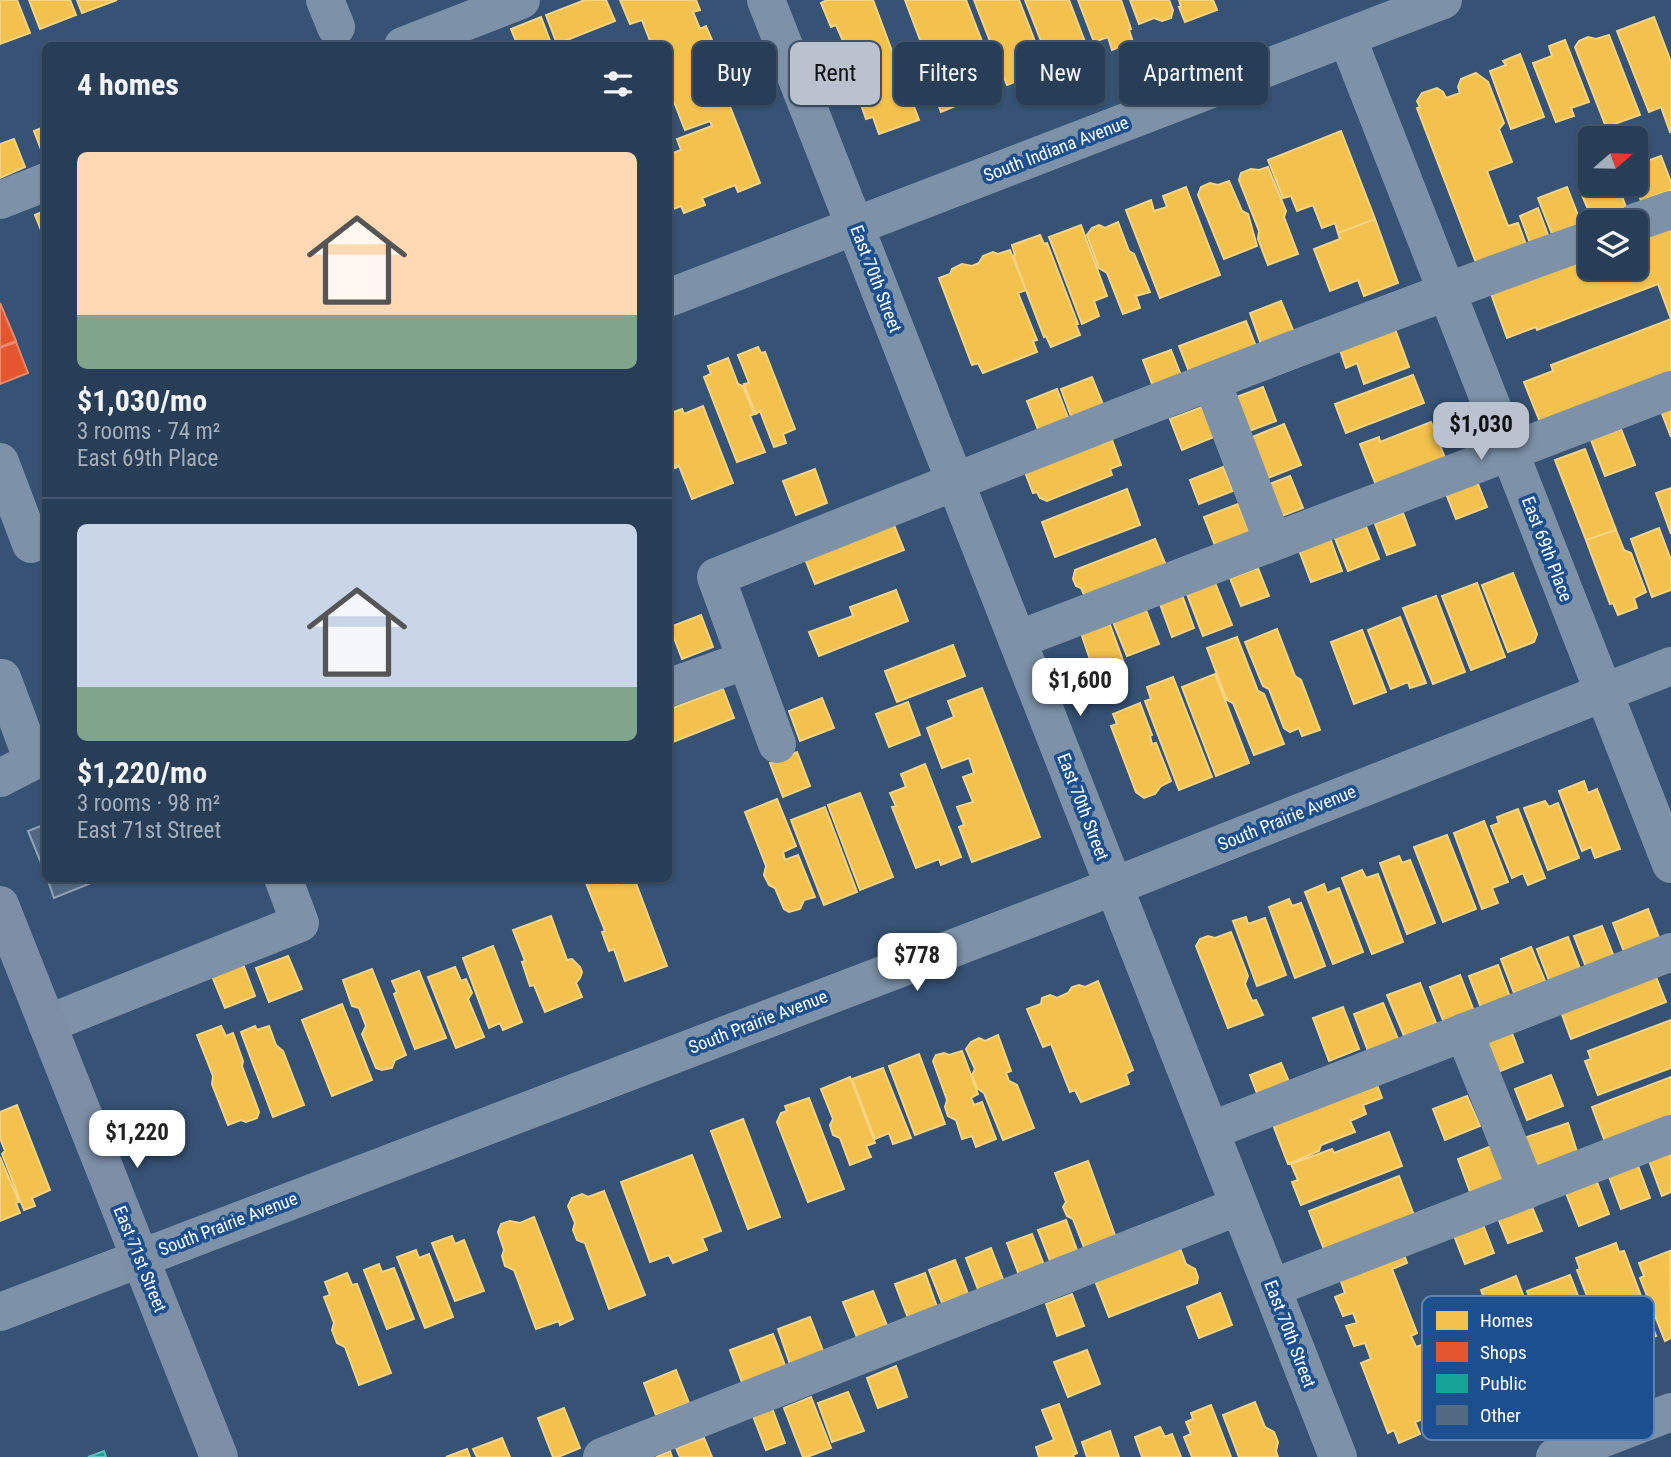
<!DOCTYPE html>
<meta charset="utf-8">
<style>
body{margin:0;font-family:"Roboto Condensed",sans-serif;background:#344961;color:#f1f3f6;height:100vh;display:flex;flex-direction:column;font-size:26px;white-space:nowrap}
*{box-sizing:border-box;margin:0}
p{font-size:23px;color:#a5aeba}
.icon{flex:none;width:38px;height:38px;fill:none;stroke:currentColor;stroke-width:2;stroke-linecap:round;stroke-linejoin:round}
.map{position:relative;flex:1;overflow:hidden}
.side{position:absolute;left:42px;top:42px;width:630px;height:840px;display:flex;flex-direction:column;background:#283e57;border-radius:10px;box-shadow:0 2px 5px #0004,0 0 0 2px #44576d}
.side>*{flex:none}
.guide{position:absolute;left:693px;top:42px;width:665px;height:63px;display:flex;gap:14px}
.needle{width:46px;rotate:70deg}
.buttons{position:absolute;left:1578px;top:126px;display:grid;gap:14px}
.buttons a{display:grid;place-items:center;width:70px;height:70px;border-radius:10px;background:#283e57;box-shadow:0 2px 5px #0004,0 0 0 2px #44576d;font-size:35px}
.price{position:absolute;translate:-50% -60px;padding:0 16px;border-radius:14px;background:#fff;color:#222;font-size:23px;line-height:46px;filter:drop-shadow(0 2px 4px #0008)}
.price::after{content:'';position:absolute;left:50%;top:42px;width:21px;height:16px;margin-left:-10px;background:inherit;clip-path:polygon(0 0,100% 0,50% 100%)}
.price.active{background:#b9c2ce;color:#111}
ul{padding:0;list-style:none}
li{display:grid;align-content:center;gap:14px;height:371px;padding:0 35px}
li+li{border-top:2px solid #44576d}
li span{display:grid;place-items:center;height:217px;border-radius:10px;color:#555}
li>.icon{margin-inline-start:auto}
span .icon{width:126px;height:126px;fill:#fffc;stroke-width:1}
li b{font-size:30px}
h2{display:flex;justify-content:space-between;align-items:center;height:84px;padding:0 35px;font-size:30px}
.chip{padding:0 24px;border-radius:10px;background:#283e57;box-shadow:0 2px 5px #0004,0 0 0 2px #44576d;font-size:24px;line-height:63px}
.chip.active{background:#b9c2ce;color:#111}
.map>svg:first-child{display:block}
</style>
<div class="map">
<svg width="1671" height="1457" viewBox="0 0 1671 1457">
<rect width="100%" height="100%" fill="#365274"/>
<!-- homes -->
<path fill="#f2c14e" stroke="#f6d483" stroke-width="2" d="M0 0H17L30 33 0 44Z
M29 0H70L76 15 40 29Z
M77 0H117L82 13Z
M585 0H606L615 21 557 44 546 15Z
M620 0H696L700 10 693 12 700 29 706 26 715 47 708 51 720 82 727 80 736 101 729 104 760 183 738 192 735 185 702 198 705 205 684 213 681 206 668 211V155L681 150 677 139 712 126 710 121 685 130 674 102 668 104V46H652L642 20 630 24Z
M827 0H873L895 59 904 55 914 80 905 83 919 120 879 134 873 117 866 119 858 96 863 94 858 80 851 83 842 60 850 57 836 25 831 27 821 3Z
M905 0H966L1000 88 978 96 975 87 959 93 963 103 941 112 924 68 928 61Z
M974 0H1019L1046 70 1007 85Z
M1025 0H1069L1090 55 1052 69Z
M1078 0H1121L1131 29 1129 30 1133 42 1112 50 1108 37 1094 42Z
M1130 0H1169L1173 10 1171 18 1162 21 1154 18 1139 24Z
M1179 0H1213L1217 10 1185 22 1179 7H1181Z
M541 17 552 46H518L511 29Z
M1654 17 1671 62V131L1670 132 1661 107 1649 112 1617 31Z
M1609 35 1640 115 1606 127 1575 47 1579 41 1588 37 1596 39Z
M1565 40 1589 102 1571 108 1574 116 1556 122 1533 63 1552 56 1549 46Z
M1520 54 1544 117 1511 129 1490 71 1506 65 1503 61Z
M1476 73 1488 82 1504 123 1499 129 1512 162 1487 171 1508 226 1518 223 1528 250 1478 268 1417 108 1420 107 1417 101 1422 93 1437 88 1443 92 1446 98 1460 93 1458 87 1461 79Z
M46 126V160H45L34 131Z
M1341 131 1375 219 1338 233 1335 223 1322 228 1313 205 1297 211 1291 196 1283 198 1268 160Z
M14 139 25 167 0 178V144Z
M1661 156 1671 182V190L1641 201 1635 184H1636V165Z
M1268 167 1286 211 1284 217 1298 254 1268 265 1258 239 1259 231 1239 180 1241 173 1251 169 1259 170Z
M1591 178V184H1617L1626 207 1592 219 1577 183Z
M1229 181 1242 211 1248 214 1257 246 1224 259 1198 195 1201 187 1210 183 1218 185Z
M1186 187 1220 275 1160 298 1126 210 1151 200 1154 211 1167 207 1163 196Z
M1567 187 1581 223 1552 234 1538 198Z
M1538 208 1548 235 1530 243 1520 216Z
M46 210V243L35 215Z
M1375 219 1398 283 1364 296 1358 280 1330 291 1314 249 1340 239 1338 233Z
M1671 221V319L1658 284 1537 330 1536 327 1507 338 1490 291 1591 252V268H1636V235Z
M1118 222 1129 251 1134 254 1150 292 1136 296 1140 308 1123 314 1107 273 1099 268 1087 235 1092 228 1099 225 1105 228Z
M1081 225 1107 296 1094 301 1099 316 1082 324 1049 237Z
M1040 235 1044 244 1047 243 1078 324 1076 325 1080 335 1051 347 1046 336 1044 337 1013 256 1015 255 1012 245Z
M1010 250 1026 290 1018 293 1037 340 1033 341 1037 352 983 373 978 363 972 365 939 278 950 274 952 269 962 264 972 266 979 263 983 256 993 252 998 254Z
M1281 301 1295 335 1262 347 1250 313Z
M1671 319V377L1542 427 1524 382 1553 371 1551 365Z
M1246 321 1257 349 1190 374 1179 346Z
M1395 329 1409 367 1364 384 1357 363 1346 368 1340 350Z
M758 347 761 353 765 352 795 429 783 434 786 443 774 447 760 411 756 414 744 384 749 383 738 355Z
M1171 350 1182 378 1154 389 1143 360Z
M728 358 738 384 743 386 754 414 750 416 765 452 737 462 704 377 711 374 708 366Z
M1413 375 1424 403 1346 433 1335 404Z
M1092 377 1104 407 1072 419 1061 389Z
M1263 387 1276 421 1244 433 1231 399Z
M1057 389 1069 420 1039 432 1027 401Z
M703 406 733 483 692 499 679 466 675 468 668 451V443H670L668 439V414L682 409 684 414Z
M1202 407 1214 437 1182 450 1170 419Z
M1671 407V437L1661 411Z
M1431 422 1445 458 1376 485 1360 444 1379 437 1380 442Z
M1284 424 1301 465 1260 481 1245 440Z
M1621 429 1635 465 1605 476 1591 440Z
M1112 440 1121 465 1110 469 1112 475 1047 501 1040 498 1037 492 1033 493 1025 472 1102 442V444Z
M1585 449 1616 530 1586 540 1555 460Z
M1223 467 1233 491 1199 504 1190 480Z
M815 469 827 503 796 515 783 481Z
M1290 476 1303 508 1274 519 1262 487Z
M1476 479 1487 507 1456 519 1445 491Z
M1671 488V534L1656 493Z
M1127 489 1140 525 1055 557 1042 522Z
M1238 504 1250 534 1216 548 1204 517Z
M1403 513 1415 545 1387 555 1375 524Z
M890 515 904 550 815 584 801 549Z
M1365 524 1379 559 1348 571 1334 536Z
M1659 528 1671 560V590L1652 597 1631 539Z
M1616 530 1624 550 1631 553 1646 592 1634 598 1637 608 1618 615 1613 603 1610 604 1586 540Z
M1330 538 1342 571 1311 582 1299 550Z
M1155 539 1167 568 1086 599 1081 588 1076 586 1073 579 1075 570Z
M1258 568 1269 596 1241 606 1230 578Z
M1513 573 1537 634 1534 642 1508 652 1482 585Z
M1215 583 1232 625 1203 636 1187 594Z
M1477 583 1505 657 1471 670 1442 596Z
M896 590 908 621 819 656 809 632 853 616 850 607Z
M1182 595 1194 628 1172 637 1160 604Z
M1436 596 1465 672 1433 684 1403 608Z
M1146 610 1159 644 1127 656 1113 622Z
M701 615 713 647 682 659 670 627Z
M1400 617 1426 683 1410 688 1408 682 1391 689 1368 630Z
M1109 622 1125 666 1096 677 1081 633Z
M1277 629 1295 676 1301 680 1320 730 1302 736 1299 728 1290 732 1284 728 1269 689 1263 686 1245 642Z
M1362 630 1386 692 1354 704 1331 642Z
M1237 637 1258 691 1264 694 1284 744 1254 755 1233 703 1227 700 1207 648Z
M953 645 965 676 897 702 885 671Z
M1215 674 1249 763 1216 776 1182 687Z
M1173 677 1212 777 1179 790 1145 701 1151 699 1147 687Z
M982 688 1040 837 972 862 959 827 964 825 957 807 973 802 963 777 974 773 969 758 942 768 927 728 954 717 948 701Z
M723 689 734 718 673 742 668 730V710Z
M822 698 834 728 800 741 789 711Z
M908 702 920 735 889 747 876 714Z
M1140 703 1152 735 1150 736 1152 744 1156 743 1171 781 1161 786 1155 794 1144 798 1136 792 1111 726 1117 724 1113 714Z
M797 752 810 786 783 797 770 763Z
M925 764 961 857 941 865 939 859 916 868 892 807 896 806 890 793 906 787 901 774Z
M1584 781 1588 793 1597 789 1620 849 1595 858 1591 847 1582 851 1559 791Z
M860 793 893 877 860 890 828 805Z
M777 799 796 846 783 852 785 860 798 855 815 897 804 900 800 909 789 912 784 909 775 888 769 885 764 875 766 866 745 812Z
M1545 801 1549 807 1558 803 1579 858 1548 870 1524 808Z
M825 807 857 892 824 905 791 820Z
M1518 809 1545 878 1528 885 1523 873 1512 878 1491 826 1499 823 1497 817Z
M1484 821 1508 882 1492 888 1498 903 1482 909 1454 833Z
M1447 835 1476 909 1443 922 1414 847Z
M1399 856 1402 863 1410 860 1435 923 1407 934 1380 863Z
M1362 870 1366 878 1378 874 1403 942 1372 954 1342 878Z
M584 878H615L617 884 634 878 667 966 625 981 614 949 609 951 602 932 605 931Z
M1324 884 1327 893 1339 888 1363 952 1333 964 1305 892Z
M1289 899 1292 906 1301 903 1325 966 1295 978 1269 907Z
M1648 909 1661 943 1626 957 1613 923Z
M551 916 567 960 572 959 580 967 582 972 580 978 576 983 582 997 545 1012 534 985 530 986 522 962 525 961 513 930Z
M1246 917 1248 924 1265 918 1286 975 1257 986 1233 921Z
M1602 926 1614 957 1586 967 1574 936Z
M1231 932 1248 976 1245 984 1252 1001 1256 1000 1263 1015 1228 1028 1196 946 1200 939 1208 936 1215 938Z
M1568 937 1581 971 1550 983 1537 949Z
M493 946 522 1022 503 1030 500 1023 489 1028 463 958Z
M1531 947 1545 981 1514 993 1501 959Z
M288 956 302 989 269 1002 256 968Z
M243 964 255 996 225 1008 212 976Z
M1498 965 1510 997 1481 1008 1469 976Z
M455 967 461 981 466 979 472 993 468 999 484 1037 456 1048 428 977Z
M372 969 406 1055 395 1060 392 1068 382 1070 376 1068 362 1034 366 1026 359 1008 352 1006 343 980Z
M419 971 446 1038 415 1049 394 994 397 992 392 981Z
M1654 972 1666 1002 1571 1039 1560 1009Z
M1460 975 1474 1011 1444 1023 1430 987Z
M1098 981 1133 1070 1126 1074 1129 1084 1081 1102 1075 1090 1070 1092 1051 1044 1043 1047 1027 1009 1041 1004 1042 998 1050 995 1057 998 1068 993 1072 987 1079 985 1085 987Z
M1420 983 1436 1023 1404 1036 1387 995Z
M1383 1003 1398 1039 1368 1051 1354 1014Z
M342 1004 372 1080 332 1096 302 1020Z
M1343 1007 1359 1049 1329 1061 1313 1018Z
M1671 1020V1068L1598 1095 1585 1061 1591 1059 1588 1051Z
M221 1026 226 1036 233 1033 243 1061 242 1066 259 1112 257 1118 246 1122 241 1120 228 1125 212 1084 213 1076 197 1035Z
M255 1026 257 1030 269 1026 276 1045 283 1051 304 1105 273 1117 241 1032Z
M1510 1028 1523 1062 1493 1074 1480 1039Z
M998 1035 1011 1071 1006 1073 1009 1081 1017 1085 1034 1128 1003 1140 984 1093 977 1088 972 1075 975 1069 966 1049 971 1042 979 1038 985 1041Z
M962 1051 978 1094 971 1098 974 1105 982 1102 996 1139 976 1147 972 1136 962 1139 956 1120 948 1116 945 1107 947 1100 933 1061 936 1055 944 1053 949 1055Z
M919 1054 945 1124 915 1135 889 1066Z
M1281 1063 1290 1084 1258 1096 1250 1075Z
M883 1068 911 1138 893 1144 889 1133 875 1139 852 1079Z
M1551 1075 1563 1106 1527 1120 1515 1089Z
M850 1077 875 1143 866 1146 871 1157 850 1165 840 1138 833 1135 830 1125 833 1119 821 1089Z
M1671 1077V1117L1605 1142 1592 1107Z
M1376 1082 1382 1098 1363 1105 1366 1114 1350 1121 1355 1132 1321 1145 1319 1151 1288 1164 1272 1122Z
M1467 1096 1480 1126 1445 1140 1433 1109Z
M809 1098 844 1189 808 1202 777 1122 781 1113 787 1111 785 1106Z
M17 1105 50 1190 32 1198 35 1206 24 1210 2 1154 5 1151 0 1138V1112Z
M743 1119 780 1217 748 1229 711 1131Z
M1568 1123 1577 1152 1530 1171 1518 1140Z
M1389 1132 1402 1166 1301 1205 1292 1182 1298 1180 1291 1164 1332 1149 1334 1153Z
M1494 1145 1507 1178 1470 1192 1458 1159Z
M1671 1150V1192L1662 1196 1648 1158Z
M692 1155 721 1231 702 1238 707 1250 673 1263 669 1255 650 1262 621 1182Z
M0 1157 19 1202 16 1203 20 1213 0 1221Z
M1088 1161 1116 1238 1085 1250 1073 1219 1067 1216 1063 1207 1066 1202 1055 1173Z
M1637 1163 1650 1198 1621 1209 1608 1174Z
M1399 1176 1415 1218 1325 1252 1309 1211Z
M1597 1182 1609 1214 1579 1226 1566 1193Z
M604 1191 645 1295 609 1309 585 1243 577 1240 573 1230 575 1223 568 1206 572 1198 582 1194 588 1197Z
M1529 1200 1542 1231 1508 1243 1496 1213Z
M534 1217 573 1319 560 1325 559 1321 536 1329 514 1270 505 1266 502 1256 504 1250 498 1232 501 1224 510 1221 520 1223Z
M1066 1220 1077 1250 1050 1261 1038 1230Z
M1482 1222 1494 1253 1465 1264 1453 1233Z
M1032 1234 1044 1265 1019 1275 1007 1243Z
M452 1236 455 1244 464 1240 484 1291 455 1301 432 1243Z
M1616 1243 1619 1252 1624 1251 1656 1336 1648 1339 1653 1350 1624 1361 1619 1350 1609 1353 1577 1270 1580 1269 1576 1258Z
M991 1248 1004 1282 979 1292 966 1258Z
M1180 1248 1186 1264 1195 1269 1198 1277 1197 1283 1109 1317 1095 1281Z
M1402 1249 1407 1263 1392 1269 1417 1333 1411 1336 1416 1347 1430 1342 1442 1374 1450 1371 1462 1405 1456 1408 1460 1419 1442 1426 1437 1414 1415 1422 1420 1434 1399 1443 1394 1430 1388 1433 1361 1363 1371 1359 1365 1343 1354 1346 1346 1326 1357 1323 1353 1313 1343 1316 1335 1297 1345 1293 1338 1273Z
M416 1250 419 1258 429 1254 453 1317 425 1328 397 1257Z
M1670 1251 1671 1338 1665 1341 1640 1278 1644 1276 1639 1263Z
M955 1260 968 1294 942 1303 929 1270Z
M379 1264 382 1272 394 1268 414 1319 387 1329 364 1270Z
M347 1273 352 1285 357 1284 391 1373 359 1385 345 1347 337 1343 332 1330 334 1323 324 1297 330 1295 325 1282Z
M925 1273 937 1307 908 1318 895 1284Z
M1570 1275 1601 1355 1590 1359 1595 1370 1572 1378 1569 1367 1558 1371 1527 1291Z
M1516 1276 1557 1385 1522 1398 1507 1360 1499 1354 1489 1324 1491 1317 1481 1290Z
M873 1291 888 1328 858 1340 843 1302Z
M1220 1293 1232 1325 1199 1338 1187 1307Z
M1072 1294 1084 1326 1057 1336 1046 1304Z
M810 1317 823 1351 790 1364 778 1329Z
M773 1334 786 1368 743 1385 730 1350Z
M1087 1350 1100 1384 1068 1397 1054 1362Z
M896 1366 907 1397 878 1408 867 1378Z
M676 1370 689 1403 656 1415 644 1383Z
M848 1392 864 1431 832 1442 818 1403Z
M811 1397 831 1448 807 1457H803L784 1408Z
M1255 1402 1265 1427 1274 1432 1278 1442 1276 1451 1278 1457H1239L1223 1415Z
M1059 1404 1077 1453 1073 1455 1074 1457H1039L1036 1447 1054 1440 1042 1410Z
M1211 1405 1231 1457H1192L1184 1437 1191 1434 1186 1422 1193 1419 1191 1413Z
M564 1408 580 1448 558 1457H553L538 1418Z
M772 1408 785 1443 766 1450 753 1416Z
M1160 1427 1165 1437 1172 1434 1181 1457H1142L1135 1437Z
M1110 1431 1119 1457H1087L1082 1442Z
M502 1438 510 1457H477L473 1449Z
M704 1438 712 1457H680L676 1448Z
M467 1449 470 1457H446Z
M670 1451 672 1457H656Z"/>
<!-- shops -->
<path fill="#e4572e" stroke="#ec896d" stroke-width="2" d="M0 303 16 341 0 347Z
M16 342 28 373 0 384V348Z"/>
<!-- public -->
<path fill="#17a398" stroke="#5dbfb7" stroke-width="2" d="M104 1451 106 1457H88Z"/>
<!-- building -->
<path fill="#526984" stroke="#92a2b6" stroke-width="2" d="M46 824V875L28 831Z
M47 878H95L96 881 54 898Z"/>
<g fill="none" stroke-linecap="round" stroke-linejoin="round">
<!-- minor -->
<path stroke="#7d92a8" stroke-width="38" d="M325 0 336 27
M766 0 1338 1457
M1347 37 1671 864
M403 46 521 0
M0 200 46 182
M1636 222 1671 210
M668 298 1443 0
M1212 382 1273 542
M0 462 31 544
M1017 640 1671 390
M0 679 2 678 33 761 0 778
M668 688 746 660
M777 744 716 577C1006 461 1297 345 1591 239
M47 1024 300 923 283 878
M1464 1032 1527 1190
M1210 1131 1671 952
M1272 1288 1671 1134
M0 1312 1079 900 1671 666
M602 1457 1239 1206
M1555 1457 1671 1412"/>
<!-- major -->
<path stroke="#7d8ea7" stroke-width="38" d="M0 905 219 1457"/>
</g>
<g text-anchor="middle" stroke-width="7" stroke-linejoin="round" paint-order="stroke">
<!-- street labels -->
<g font-size="18" fill="#fff" stroke="#1b4f8f">
<text transform="translate(1056 149) rotate(-21)" y="6">South Indiana Avenue</text>
<text transform="translate(876 279) rotate(69)" y="6">East 70th Street</text>
<text transform="translate(1547 549) rotate(69)" y="6">East 69th Place</text>
<text transform="translate(1083 807) rotate(69)" y="6">East 70th Street</text>
<text transform="translate(1287 818) rotate(-22)" y="6">South Prairie Avenue</text>
<text transform="translate(758 1022) rotate(-21)" y="6">South Prairie Avenue</text>
<text transform="translate(228 1224) rotate(-21)" y="6">South Prairie Avenue</text>
<text transform="translate(140 1259) rotate(68)" y="6">East 71st Street</text>
<text transform="translate(1290 1334) rotate(69)" y="6">East 70th Street</text>
</g>
</g>
<!-- legend -->
<rect x="1422" y="1296" width="232" height="144" rx="10" fill="#1b4f8f" stroke="#5f84b1" stroke-width="2"/>
<rect x="1436" y="1311" width="32" height="19" fill="#f2c14e"/>
<rect x="1436" y="1342" width="32" height="20" fill="#e4572e"/>
<rect x="1436" y="1374" width="32" height="19" fill="#17a398"/>
<rect x="1436" y="1405" width="32" height="20" fill="#526984"/>
<g font-size="19" fill="#fff">
<text x="1480" y="1327">Homes</text>
<text x="1480" y="1359">Shops</text>
<text x="1480" y="1390">Public</text>
<text x="1480" y="1422">Other</text>
</g>
</svg>
<div class="buttons">
<a><svg class="needle" viewBox="-14 -14 28 28"><path d="M0-13l5 13h-10z" fill="#e53935"/><path d="M0 13l5-13h-10z" fill="#a5aeba"/></svg></a>
<a><svg class="icon" aria-label="layers" viewBox="0 0 24 24"><path d="M12 4l9 5-9 5-9-5zM3 14l9 5 9-5"/></svg></a>
</div>
<b class="price active" style="left:1481px;top:462px">$1,030</b>
<b class="price" style="left:1080px;top:718px">$1,600</b>
<b class="price" style="left:917px;top:993px">$778</b>
<b class="price" style="left:137px;top:1170px">$1,220</b>
<div class="guide">
<a class="chip">Buy</a>
<a class="chip active">Rent</a>
<a class="chip">Filters</a>
<a class="chip">New</a>
<a class="chip">Apartment</a>
</div>
<section class="side">
<h2>4 homes<svg class="icon" aria-label="filters" viewBox="0 0 24 24"><path d="M4 7h16M4 17h16"/><circle cx="9" cy="7" r="2"/><circle cx="15" cy="17" r="2"/></svg></h2>
<ul>
<li><span style="background:linear-gradient(#ffd9b3 75%,#7fa58c 0)"><svg class="icon" aria-label="home" viewBox="0 0 24 24"><path d="M3 11l9-7 9 7M6 9v11h12V9"/></svg></span><div><b>$1,030/mo</b><p>3 rooms · 74 m²</p><p>East 69th Place</p></div></li>
<li><span style="background:linear-gradient(#c9d6e8 75%,#7fa58c 0)"><svg class="icon" aria-label="home" viewBox="0 0 24 24"><path d="M3 11l9-7 9 7M6 9v11h12V9"/></svg></span><div><b>$1,220/mo</b><p>3 rooms · 98 m²</p><p>East 71st Street</p></div></li>
</ul>
</section>
</div>
